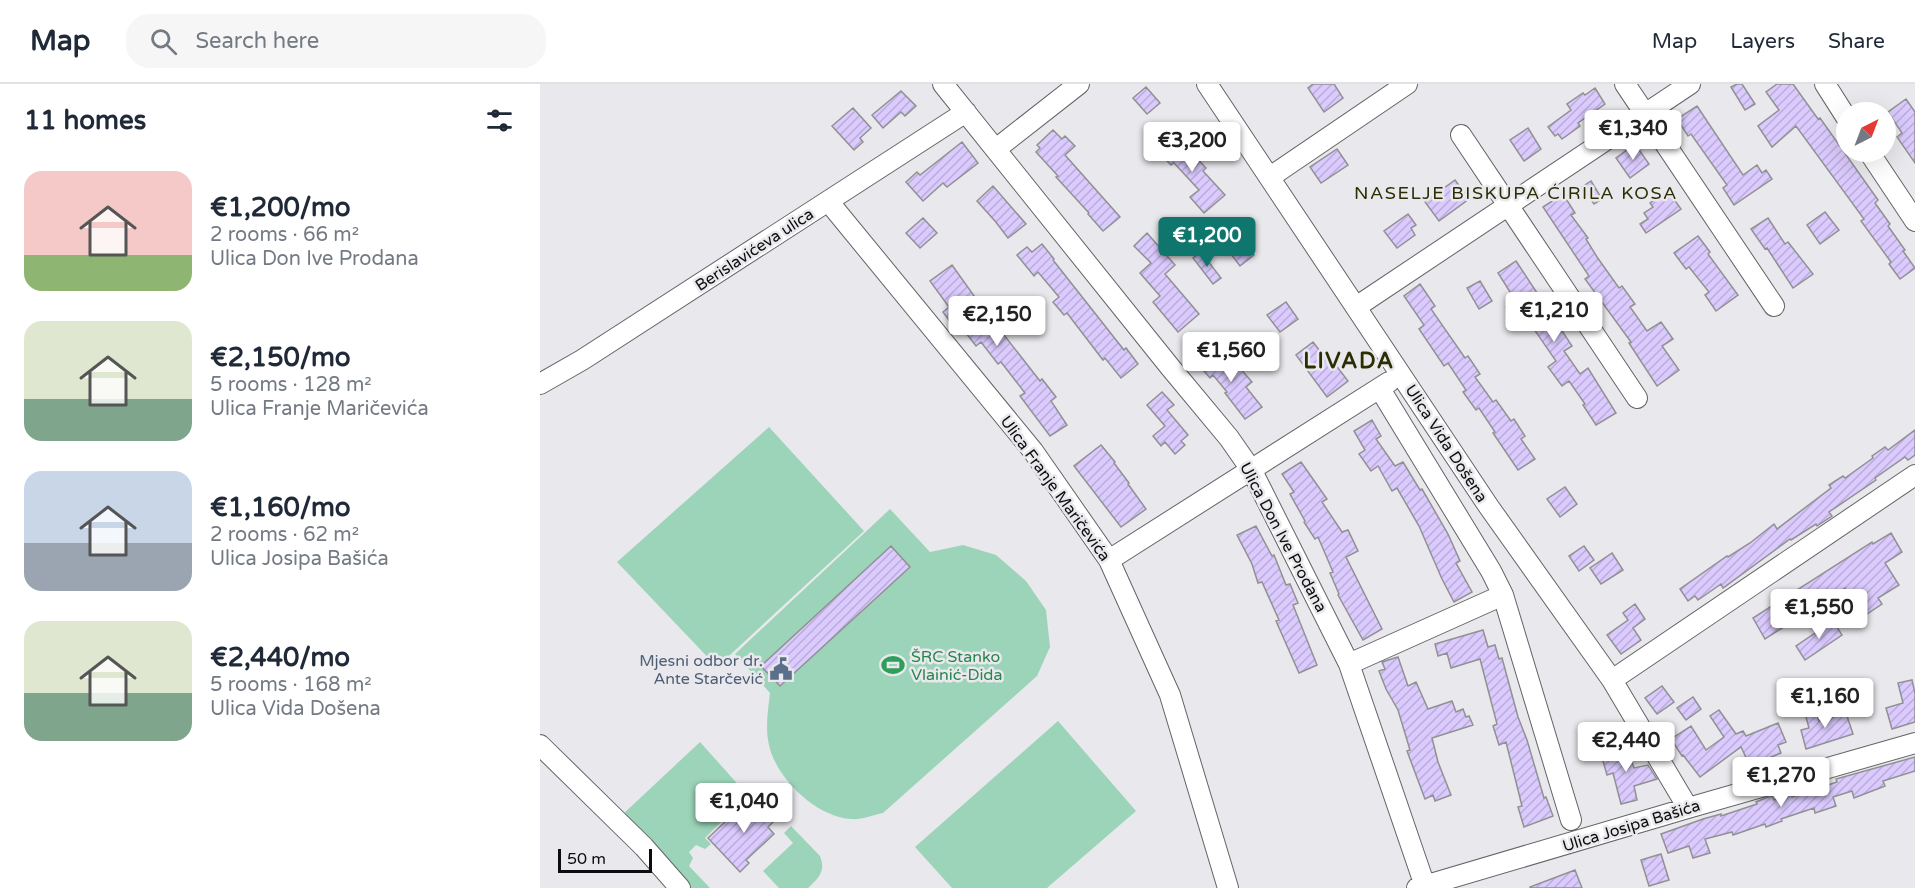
<!DOCTYPE html>
<meta charset="utf-8">
<style>
body{margin:0;font-family:"Varela Round",sans-serif;background:#f6f6f7;color:#1f2937;height:100vh;display:flex;flex-direction:column;font-size:22px;white-space:nowrap}
*{box-sizing:border-box;margin:0}
p{font-size:20px;color:#747a83}
.icon{flex:none;width:33px;height:33px;fill:none;stroke:currentColor;stroke-width:2;stroke-linecap:round;stroke-linejoin:round}
.map{position:relative;flex:1;overflow:hidden}
.side{display:flex;flex-direction:column;background:#fff;width:540px}
.side>*{flex:none}
.needle{width:39px;rotate:42deg}
.fabs{position:absolute;left:1296px;top:18px;display:grid;gap:12px}
.fabs a{display:grid;place-items:center;width:60px;height:60px;border-radius:50%;background:#fff;box-shadow:0 6px 24px #0002;font-size:30px}
.scale{position:absolute;left:18px;bottom:15px;width:94px;box-sizing:border-box;padding-left:6px;border:3px solid #0d0d0e;border-top:0;font-size:16px;line-height:21px;white-space:nowrap;color:#0d0d0e;-webkit-text-stroke:4px #e9e9ed;paint-order:stroke}
.price{position:absolute;translate:-50% -51px;padding:0 14px;border-radius:6px;background:#fff;color:#222;font-size:20px;line-height:39px;filter:drop-shadow(0 2px 3px #0008)}
.price::after{content:'';position:absolute;left:50%;top:36px;width:18px;height:14px;margin-left:-9px;background:inherit;clip-path:polygon(0 0,100% 0,50% 100%)}
.price.current{background:#0f766e;color:#fff}
ul{padding:0;list-style:none}
li{display:flex;align-items:center;gap:18px;height:150px;padding:0 24px}
li span{display:grid;place-items:center;flex:none;width:168px;height:120px;border-radius:18px;color:#555}
li>.icon{margin-inline-start:auto}
span .icon{width:72px;height:72px;fill:#fffc;stroke-width:1}
li b{font-size:26px}
h2{display:flex;justify-content:space-between;align-items:center;height:72px;padding:0 24px;font-size:26px}
header{display:flex;align-items:center;gap:36px;box-sizing:border-box;height:84px;padding:0 30px;background:#fff;border-bottom:2px solid #e0e1e3}
header strong{font-size:28px}
nav{display:flex;gap:33px;margin-inline-start:auto;font-size:21px}
.search{width:420px;height:54px;background:#f6f6f7;display:flex;align-items:center;gap:15px;box-sizing:border-box;padding:0 21px;border-radius:24px;color:#747a83;font-size:22px}
main{display:flex;flex:1;min-height:0}
.map>svg:first-child{display:block}
</style>
<header>
<strong>Map</strong>
<div class="search"><svg class="icon" aria-label="search" viewBox="0 0 24 24"><circle cx="10" cy="10" r="6"/><path d="M15 15l6 6"/></svg>Search here</div>
<nav><a>Map</a><a>Layers</a><a>Share</a></nav>
</header>
<main>
<section class="side">
<h2>11 homes<svg class="icon" aria-label="filters" viewBox="0 0 24 24"><path d="M4 7h16M4 17h16"/><circle cx="9" cy="7" r="2"/><circle cx="15" cy="17" r="2"/></svg></h2>
<ul>
<li><span style="background:linear-gradient(#f6c9c9 70%,#8fb573 0)"><svg class="icon" aria-label="home" viewBox="0 0 24 24"><path d="M3 11l9-7 9 7M6 9v11h12V9"/></svg></span><div><b>€1,200/mo</b><p>2 rooms · 66 m²</p><p>Ulica Don Ive Prodana</p></div></li>
<li><span style="background:linear-gradient(#dfe7d0 65%,#7fa58c 0)"><svg class="icon" aria-label="home" viewBox="0 0 24 24"><path d="M3 11l9-7 9 7M6 9v11h12V9"/></svg></span><div><b>€2,150/mo</b><p>5 rooms · 128 m²</p><p>Ulica Franje Maričevića</p></div></li>
<li><span style="background:linear-gradient(#c9d6e8 60%,#9aa5b1 0)"><svg class="icon" aria-label="home" viewBox="0 0 24 24"><path d="M3 11l9-7 9 7M6 9v11h12V9"/></svg></span><div><b>€1,160/mo</b><p>2 rooms · 62 m²</p><p>Ulica Josipa Bašića</p></div></li>
<li><span style="background:linear-gradient(#dfe7d0 60%,#7fa58c 0)"><svg class="icon" aria-label="home" viewBox="0 0 24 24"><path d="M3 11l9-7 9 7M6 9v11h12V9"/></svg></span><div><b>€2,440/mo</b><p>5 rooms · 168 m²</p><p>Ulica Vida Došena</p></div></li>
</ul>
</section>
<div class="map">
<svg width="1375" height="804" viewBox="0 0 1375 804">
<defs>
<pattern id="building-hatch" width="6" height="6" patternUnits="userSpaceOnUse" patternTransform="scale(1.5)"><rect width="6" height="6" fill="#dacafd"/><path d="M-1 1l2-2M0 6l6-6M5 7l2-2" fill="none" stroke="#baacd8"/></pattern>
</defs>
<rect width="100%" height="100%" fill="#e9e9ed"/>
<!-- grass -->
<path fill="#9cd4b9" d="M229 343 324 447 177 583 77 478Z
M350 425 390 468 423 461 456 471 486 497 506 526 510 563 497 592 343 729C333 731 321 736 311 735 276 733 236 694 229 661 225 644 228 626 230 609L195 570Z
M518 637 596 727 507 804H412L375 763Z
M160 658 203 706 201 710 178 732 182 737 165 754 171 760 165 765 156 761 149 768 153 774 149 782 170 804H147L82 731Z
M251 742 280 772C286 787 279 794 268 804H239L223 787 253 759 244 749Z"/>
<!-- building -->
<path fill="url(#building-hatch)" stroke="#919093" stroke-width="1.5" d="M773 0H794L803 14 784 28 768 4Z
M1197 0H1202L1215 20 1205 26 1191 3Z
M1237 0H1253L1278 35 1280 34 1338 116 1335 119 1350 140 1348 142 1365 166 1363 167 1375 184 1360 195 1349 180 1351 178 1321 137 1324 135 1256 42 1232 63 1218 42 1239 26 1226 8Z
M606 3 620 19 607 30 593 14Z
M1055 4 1065 20 1038 39 1040 42 1022 55 1018 50 1015 52 1008 43 1031 26 1027 20 1043 9 1045 11Z
M361 7 376 22 365 32 361 28 343 44 332 31Z
M1366 15 1375 28V79L1357 53 1362 49 1348 28Z
M1157 22 1203 91 1217 81 1222 89 1226 86 1232 95 1194 121 1183 104 1187 101 1151 50 1148 52 1137 35Z
M313 24 331 44 320 54 323 58 314 66 292 42Z
M988 44 1001 65 984 77 970 56Z
M513 46 522 55 525 52 535 62 525 71 580 133 563 147 548 130 549 129 516 93 518 92 496 68 500 64 497 61Z
M634 51 651 70 652 69 666 84 663 87 685 111 664 129 650 113 659 106 634 79 631 81 617 66Z
M422 58 438 79 407 103 403 99 383 117 366 98 377 88 380 91Z
M1095 60 1109 80 1090 94 1076 74Z
M797 65 808 81 781 99 770 83Z
M915 96 929 115 899 137 885 118Z
M1051 97 1062 115 1054 120 1042 103Z
M453 102 486 140 468 154 455 137 437 117Z
M1128 107 1141 125 1106 149 1100 140 1108 135 1104 129 1113 123 1110 119Z
M1023 110 1035 129 1031 131 1048 154 1046 155 1057 173 1079 204 1082 202 1095 220 1090 223 1107 247 1121 238 1133 255 1122 262 1139 286 1117 302 1089 259 1091 258 1045 195 1049 192 1003 123Z
M1285 128 1299 146 1280 160 1267 141Z
M868 130 876 141 871 144 875 151 857 164 844 147Z
M383 134 397 149 380 164 366 149Z
M1228 134 1245 160 1248 158 1273 190 1253 204 1227 164 1225 165 1211 145Z
M701 144 714 161 709 165 714 171 700 182 682 158Z
M607 149 635 181 625 190 659 230 638 248 613 218 620 212 600 189 611 179 594 162Z
M1158 152 1170 168 1168 170 1198 211 1176 227 1165 211 1169 208 1149 183 1146 185 1134 169Z
M502 160 514 175 513 176 584 266 586 264 598 280 581 294 565 274 563 276 527 229 524 231 513 218 519 213 498 188 494 192 477 171 487 163 492 168Z
M661 168 681 194 673 200 653 174Z
M976 177 1032 262 1024 267 1040 290 1048 284 1076 329 1056 341 1043 321 1045 320 1029 297 1022 302 1008 283 1016 277 983 229 974 235 966 223 972 219V211L958 189Z
M412 181 442 223 438 226 460 254 464 251 500 297 502 295 516 313 511 317 527 341 510 352 480 312 485 309 461 278 458 280 441 258 436 262 419 240 415 244 403 228 409 223 390 197Z
M940 197 952 217 939 225 927 204Z
M880 200 895 222 891 225 925 274 928 272 940 290 935 293 953 318 956 316 971 337 974 335 985 352 981 355 995 375 978 386 953 349 955 348 939 324 936 326 923 308 926 306 908 279 904 282 879 245 884 241 864 212Z
M746 218 758 235 740 248 727 231Z
M773 258 792 283 795 280 808 297 787 313 756 271Z
M673 265 692 287 698 282 712 298 706 303 722 323 705 335 685 309 687 308 673 291 670 294 657 279Z
M622 308 634 321 627 326 648 351 641 357 645 361 635 370 625 358 621 362 613 352 625 342 607 321Z
M832 336 841 352 836 355 855 382 863 378 880 406 882 405 908 450 920 477 916 479 932 508 914 518 902 495 879 442 857 404 852 407 838 382 831 387 819 370 825 366 814 347Z
M1375 346V371L1368 376 1365 373 1335 394 1336 396 1289 428 1292 432 1277 442 1276 440 1251 456 1250 455 1183 504 1181 500 1158 516 1155 512 1148 517 1140 505 1187 472 1188 473 1210 459 1234 440 1237 445 1291 404 1289 401 1303 392 1305 394 1333 374 1332 372 1345 363 1348 366Z
M561 361 575 378 574 379 589 399 588 400 606 425 581 443 534 382Z
M761 378 787 415 782 418 802 448 808 446 818 467 806 473 842 545 823 556 798 511 799 510 790 489 793 488 778 453 775 455 764 438 765 437 750 410 754 408 742 390Z
M1025 403 1037 420 1020 433 1007 415Z
M716 442 732 472 734 471 746 501 750 500 758 519 753 521 777 581 759 589 736 537 739 536 722 498 718 499 712 480 697 451Z
M1351 449 1362 468 1345 479 1359 501 1338 514 1342 520 1324 532 1305 504 1225 555 1213 534 1332 458 1333 460Z
M351 462 370 483 240 602 221 582Z
M1044 462 1054 476 1039 487 1029 472Z
M1072 469 1083 486 1061 500 1050 484Z
M1095 520 1105 535 1093 544 1101 556 1081 570 1067 551 1088 536 1083 529Z
M1293 537 1302 551 1265 576 1256 562Z
M943 546 948 563 955 561 959 575 962 574 978 633 987 656 1004 714 1006 713 1013 732 984 743 978 723 982 722 966 658 959 661 953 642 957 640 940 575 911 584 907 569 898 572 895 560Z
M858 573 868 602 876 598 888 625 912 617 916 628 923 625 926 633 929 632 933 641 892 654 898 678 911 711 895 717 893 711 885 715 867 667 870 666 858 626 846 605 839 587 845 585 842 578Z
M1372 596 1375 609V638L1352 645 1346 624 1363 619 1358 599Z
M1122 602 1134 618 1117 630 1105 614Z
M1153 613 1161 625 1146 636 1137 624Z
M1275 623 1279 637 1306 629 1313 650 1266 665 1261 646 1269 644 1264 626Z
M1179 626 1196 650 1203 647 1206 652 1238 639 1246 658 1238 661 1241 669 1210 682 1201 663 1160 693 1143 671 1142 672 1131 655 1151 642 1166 666 1184 653 1170 632Z
M1086 662 1094 684 1108 681 1117 695 1094 702 1097 716 1081 720 1073 689 1067 691 1061 670Z
M1375 673V687L1343 697 1345 702 1314 714 1312 707 1293 713 1296 722 1275 729 1274 724 1241 735 1242 737 1226 743 1225 740 1193 751 1192 748 1165 755 1170 769 1153 774 1149 762 1128 769 1121 750 1163 735 1181 730V732L1217 720 1216 718 1228 713 1232 712 1234 716 1251 710 1252 713 1297 698 1296 695Z
M219 718 223 722 225 720 234 729 232 731 236 735 228 743 234 750 206 776 209 779 200 788 168 754 205 719 211 726Z
M1121 770 1129 796 1109 802 1101 776Z
M1035 786 1042 804H990V803Z"/>
<g fill="none" stroke-linecap="round" stroke-linejoin="round">
<!-- minor casing -->
<g stroke="#646467" stroke-width="22">
<path id="minor" d="M403 0 630 283 689 354 712 387 809 580 885 802
M667 0 949 423 1072 596 1148 724
M1085 0 1234 222
M1285 0 1306 33
M921 51 1097 314
M456 65 539 0
M1329 68 1375 137
M730 93 867 0
M288 117 493 367 569 476 630 611 688 804
M816 223 1150 0
M0 300 42 276 426 28
M840 305 951 487 963 511 1031 736
M569 476 849 298
M809 580 963 511
M1072 596 1375 391
M0 661 104 763 140 804
M877 804 1148 724 1375 659"/>
</g>
<!-- minor -->
<use href="#minor" stroke="#fff" stroke-width="20"/>
</g>
<!-- icons -->
<defs>
<g id="stadium-bare" transform="scale(1.8)"><path d="M0-5a6.5 5 0 1 0 0 10a6.5 5 0 1 0 0-10ZM-3.5-1.8h7v3.6h-7Z" fill="#2e9e5b" stroke="#e9e9ed" stroke-width="2.5" paint-order="stroke"/></g>
<g id="civic-bare" transform="scale(1.8)"><path d="M-.6-6.5H3V-4.5H.6V-3L4-1V1h2V6H-6V1h2V-1L-.6-3ZM-1.2 2.5V6h2.4V2.5Z" fill="#5c6f8a" stroke="#e9e9ed" stroke-width="2.5" paint-order="stroke"/></g>
</defs>
<g fill-rule="evenodd">
<use href="#stadium-bare" x="353" y="581"/>
<use href="#civic-bare" x="241" y="585"/>
</g>
<g text-anchor="middle" stroke-width="5" stroke-linejoin="round" paint-order="stroke">
<!-- street labels -->
<g font-size="16" fill="#0d0d0e" stroke="#e9e9ed">
<text transform="translate(214 165) rotate(-33)" y="6">Berislavićeva ulica</text>
<text transform="translate(907 359) rotate(57)" y="6">Ulica Vida Došena</text>
<text transform="translate(516 404) rotate(54)" y="6">Ulica Franje Maričevića</text>
<text transform="translate(744 453) rotate(62)" y="6">Ulica Don Ive Prodana</text>
<text transform="translate(1091 741) rotate(-17)" y="6">Ulica Josipa Bašića</text>
</g>
<!-- leisure labels -->
<g font-size="16" fill="#27864d" stroke="#e9e9ed" text-anchor="start">
<text x="371" y="578">ŠRC Stanko<tspan x="371" dy="18">Vlainić-Dida</tspan></text>
</g>
<!-- service labels -->
<g font-size="16" fill="#4e5e75" stroke="#e9e9ed" text-anchor="end">
<text x="223" y="582">Mjesni odbor dr.<tspan x="223" dy="18">Ante Starčević</tspan></text>
</g>
<!-- neighbourhood labels -->
<g font-size="18" letter-spacing="1.5" fill="#2c2d03" stroke="#e9e9ed">
<text x="976" y="115">NASELJE BISKUPA ĆIRILA KOSA</text>
</g>
<!-- district labels -->
<g font-size="22" font-weight="bold" letter-spacing="1.5" fill="#2c2d03" stroke="#e9e9ed">
<text x="809" y="284">LIVADA</text>
</g>
</g>
</svg>
<div class="fabs">
<a><svg class="needle" viewBox="-14 -14 28 28"><path d="M0-13l5 13h-10z" fill="#e53935"/><path d="M0 13l5-13h-10z" fill="#747a83"/></svg></a>
</div>
<div class="scale">50 m</div>
<b class="price" style="left:1093px;top:77px">€1,340</b>
<b class="price" style="left:652px;top:89px">€3,200</b>
<b class="price current" style="left:667px;top:184px">€1,200</b>
<b class="price" style="left:1014px;top:259px">€1,210</b>
<b class="price" style="left:457px;top:263px">€2,150</b>
<b class="price" style="left:691px;top:299px">€1,560</b>
<b class="price" style="left:1279px;top:556px">€1,550</b>
<b class="price" style="left:1285px;top:645px">€1,160</b>
<b class="price" style="left:1086px;top:689px">€2,440</b>
<b class="price" style="left:1241px;top:724px">€1,270</b>
<b class="price" style="left:204px;top:750px">€1,040</b>
</div>
</main>
